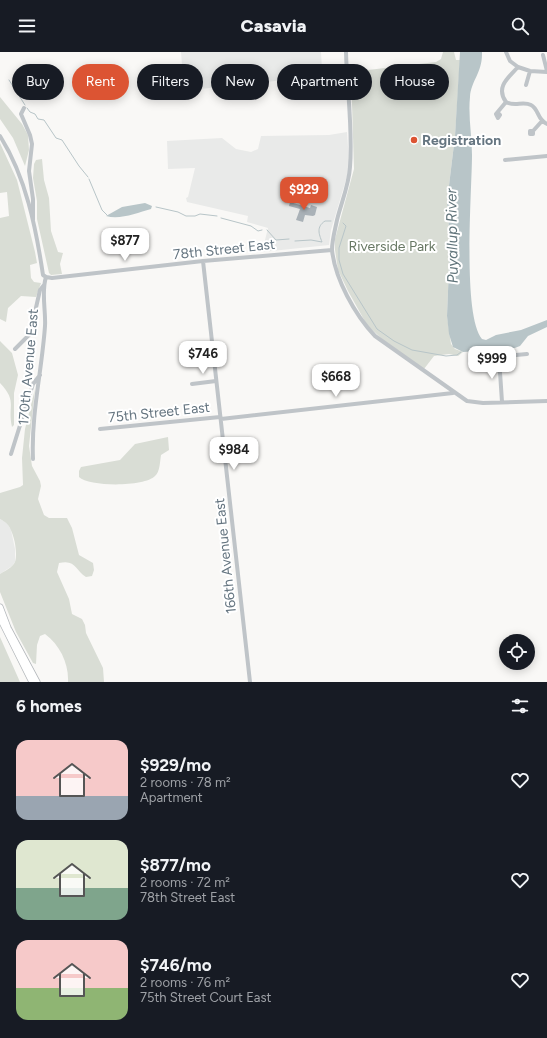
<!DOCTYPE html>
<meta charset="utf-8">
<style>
body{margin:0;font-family:Figtree,sans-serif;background:#20242c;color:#f1f3f6;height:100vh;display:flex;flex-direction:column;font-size:15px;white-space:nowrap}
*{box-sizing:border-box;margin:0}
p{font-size:13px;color:#9ea1a6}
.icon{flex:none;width:22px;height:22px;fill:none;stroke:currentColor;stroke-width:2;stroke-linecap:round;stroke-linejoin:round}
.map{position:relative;height:630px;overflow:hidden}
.drawer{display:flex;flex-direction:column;background:#171b24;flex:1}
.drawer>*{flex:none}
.guide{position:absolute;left:12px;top:12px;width:523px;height:36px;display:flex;gap:8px}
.buttons{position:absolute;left:499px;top:582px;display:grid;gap:8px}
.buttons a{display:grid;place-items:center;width:36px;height:36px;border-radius:50%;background:#171b24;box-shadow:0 2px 10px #0003;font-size:20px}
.price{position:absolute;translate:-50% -34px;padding:0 9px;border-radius:8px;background:#fff;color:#222;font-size:13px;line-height:26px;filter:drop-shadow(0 1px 2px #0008)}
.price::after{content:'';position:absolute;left:50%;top:24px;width:12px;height:9px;margin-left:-6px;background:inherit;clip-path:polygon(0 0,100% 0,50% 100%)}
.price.on{background:#dc5433;color:#fff}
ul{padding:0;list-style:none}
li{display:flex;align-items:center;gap:12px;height:100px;padding:0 16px}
li span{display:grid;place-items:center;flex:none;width:112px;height:80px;border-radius:12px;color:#555}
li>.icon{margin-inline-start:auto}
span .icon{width:48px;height:48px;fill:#fffc;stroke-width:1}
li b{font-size:17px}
h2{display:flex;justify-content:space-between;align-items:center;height:48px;padding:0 16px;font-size:17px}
.chip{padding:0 14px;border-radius:18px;background:#171b24;box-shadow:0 2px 10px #0003;font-size:14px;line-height:36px}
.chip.on{background:#dc5433;color:#fff}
header{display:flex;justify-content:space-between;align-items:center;height:52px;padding:0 16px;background:#171b24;font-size:18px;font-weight:800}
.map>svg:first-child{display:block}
</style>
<header><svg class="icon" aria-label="menu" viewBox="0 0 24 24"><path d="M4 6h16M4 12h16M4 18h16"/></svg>Casavia<svg class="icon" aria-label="search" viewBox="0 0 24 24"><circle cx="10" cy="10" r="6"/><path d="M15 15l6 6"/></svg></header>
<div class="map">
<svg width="547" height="630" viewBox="0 0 547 630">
<rect width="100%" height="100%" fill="#f9f8f6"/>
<!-- built -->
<path fill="#e9eae9" d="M181 0H321L322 18 344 16V23L341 22 181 39 182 13Z
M347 80 349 110 348 121 331 178 329 193 262 200 268 176 247 170 248 164 187 150 186 146 188 145 195 116 168 117 167 89 222 86 236 97 251 100 258 97 261 84 329 83Z
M0 467 7 471 11 478 15 497V510L12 514 0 522Z"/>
<!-- green -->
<path fill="#d9ddd5" d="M443 0H454L456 8H460L455 84 447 150 450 190 447 264 451 292 455 297 463 300 458 304 449 302 434 304 424 317 382 287 367 273 348 239 338 218 335 198V187L354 117 351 20 436 10 441 7Z
M0 45 22 72 28 83 29 98 25 114 13 86 0 67Z
M0 91 17 128 35 200 37 211 30 213 31 226 34 230 41 231 36 245 21 244 8 256 6 270 0 267V166L9 164 7 140 0 141Z
M42 107 44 128 49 146 51 179 58 200 63 201 60 212 62 222 51 223 49 221 37 167V149L33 126 34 112 36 108Z
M0 289 12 301 18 323 14 341V373L12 375C7 354 18 350 0 331Z
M35 337 29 394 32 414 40 429 41 434 38 447 44 463 49 466H67L72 476 79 503 93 511 94 518 92 524 86 525C75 518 76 507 59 511L57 520 69 547 72 562 82 567 85 573 86 581 103 616 104 630H68C69 612 60 593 45 582L40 584 37 593 36 612 33 611 16 580 0 540V522C5 519 13 515 15 510 18 500 14 481 8 473 6 470 3 469 0 467V441L20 435 23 433 22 406 25 377Z
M168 385 169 398 161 403C160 409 160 420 155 424 145 435 89 435 79 425V419L81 415 120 408 135 392Z
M0 585 20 630H0Z"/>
<!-- water -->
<path fill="#b8c5c8" d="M460 0H482V2C482 21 471 29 470 45 468 64 472 84 472 103 472 138 462 263 482 287L486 288 496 283 521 278 547 268V275L528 284 520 294 512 297 463 300 453 295 449 282 447 264 450 190 447 150 455 84Z
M145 151 152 154 151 157C137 161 120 168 106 164L122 155Z"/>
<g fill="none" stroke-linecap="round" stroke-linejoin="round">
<!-- stream -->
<path stroke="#b8c5c8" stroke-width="1" d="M9 28 25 53
M27 56 30 60 35 62 38 67 44 68 56 86 62 88 79 114 88 125
M89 127 102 158 107 163
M156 155 178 160 186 164H195L200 162 217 164
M221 166 251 174 258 179 262 178
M343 171 346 174 339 196V208L343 222 377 277 394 289 412 298 446 304 457 303 461 300
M267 178 276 188 289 187
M295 189 311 188 322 190C319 182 316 175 325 169H331"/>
</g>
<!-- building -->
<path fill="#a9b1b7" d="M290 150 310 156 311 153 317 155 315 163 313 164 305 163 303 170 296 168 300 157 289 154Z"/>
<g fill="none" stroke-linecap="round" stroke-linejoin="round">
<!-- highway casing -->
<g stroke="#b3b7bb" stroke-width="7">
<path id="highway" d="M0 555 8 576 37 630
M0 566 32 630"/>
</g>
<!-- minor -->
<path stroke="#bfc4c8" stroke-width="4" d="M346 0C347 38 353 77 350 115 349 133 341 151 337 168 335 178 332 188 332 198 335 227 355 263 375 284L467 349 483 351 547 349
M506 0 510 9 518 15
M543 3 547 19
M526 33 530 19
M506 50C495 35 509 25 518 15L530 19 547 20
M506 50C514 55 523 49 531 53 539 57 537 68 547 72
M24 56 21 62 30 83 32 92 29 119 33 147V168
M498 61 500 63 498 66 496 62 506 50
M533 79V82H530V79H533L542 69
M0 84C26 125 36 176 43 223L46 225
M505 108 547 104
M203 209 250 630
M46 225 52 226 203 209 332 198
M15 297 30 282 40 238 44 233
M499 305 502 350
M470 309 472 307 527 302
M192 332 216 329
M221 367 453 341
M100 377 220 365
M11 402 33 332 40 323
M33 407C31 362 42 318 45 274 46 259 41 240 46 225"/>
<!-- highway -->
<use href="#highway" stroke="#fff" stroke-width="5.5"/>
</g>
<!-- markers -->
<circle fill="#dc5433" stroke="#fff" stroke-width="1.5" cx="414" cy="88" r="4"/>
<g text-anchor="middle" stroke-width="4" stroke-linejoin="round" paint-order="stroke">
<!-- poi labels -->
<g font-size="14" font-weight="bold" fill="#657580" stroke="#fff" text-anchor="start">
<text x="422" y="93">Registration</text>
</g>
<!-- park labels -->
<g font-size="14" fill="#687864" stroke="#fff">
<text x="392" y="199">Riverside Park</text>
</g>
<!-- street labels -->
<g font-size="14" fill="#657580" stroke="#fff">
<text transform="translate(224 197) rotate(-6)" y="5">78th Street East</text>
<text transform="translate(28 315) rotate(-85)" y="5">170th Avenue East</text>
<text transform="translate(159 360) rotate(-6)" y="5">75th Street East</text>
<text transform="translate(225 504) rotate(-96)" y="5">166th Avenue East</text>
</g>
<!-- water labels -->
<g font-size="15" font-style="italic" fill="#60747a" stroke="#fff">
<text transform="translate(452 184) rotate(-91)" y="5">Puyallup River</text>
</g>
</g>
</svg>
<div class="buttons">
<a><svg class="icon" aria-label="locate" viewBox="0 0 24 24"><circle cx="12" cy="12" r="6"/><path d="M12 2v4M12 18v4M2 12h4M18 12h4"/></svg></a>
</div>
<b class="price on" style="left:304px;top:159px">$929</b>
<b class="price" style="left:125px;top:210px">$877</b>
<b class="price" style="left:203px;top:323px">$746</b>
<b class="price" style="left:492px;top:328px">$999</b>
<b class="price" style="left:336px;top:346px">$668</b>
<b class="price" style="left:234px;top:419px">$984</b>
<div class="guide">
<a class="chip">Buy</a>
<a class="chip on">Rent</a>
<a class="chip">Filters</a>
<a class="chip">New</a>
<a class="chip">Apartment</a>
<a class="chip">House</a>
</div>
</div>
<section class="drawer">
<h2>6 homes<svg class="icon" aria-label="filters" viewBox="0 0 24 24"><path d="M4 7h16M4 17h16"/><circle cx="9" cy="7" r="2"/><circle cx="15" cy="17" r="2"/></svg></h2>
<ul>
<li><span style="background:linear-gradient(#f6c9c9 70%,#9aa5b1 0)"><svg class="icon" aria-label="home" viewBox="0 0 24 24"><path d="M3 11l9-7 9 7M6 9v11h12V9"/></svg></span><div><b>$929/mo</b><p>2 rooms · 78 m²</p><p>Apartment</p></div><svg class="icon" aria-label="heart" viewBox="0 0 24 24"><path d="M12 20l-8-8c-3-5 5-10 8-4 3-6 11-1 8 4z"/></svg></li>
<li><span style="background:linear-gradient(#dfe7d0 60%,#7fa58c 0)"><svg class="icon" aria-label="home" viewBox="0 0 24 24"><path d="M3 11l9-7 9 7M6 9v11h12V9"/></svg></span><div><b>$877/mo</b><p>2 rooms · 72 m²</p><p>78th Street East</p></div><svg class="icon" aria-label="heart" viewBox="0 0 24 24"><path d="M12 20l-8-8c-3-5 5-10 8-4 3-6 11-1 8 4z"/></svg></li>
<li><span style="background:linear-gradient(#f6c9c9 60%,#8fb573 0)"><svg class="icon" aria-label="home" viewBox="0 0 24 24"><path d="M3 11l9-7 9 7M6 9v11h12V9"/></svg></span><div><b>$746/mo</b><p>2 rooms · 76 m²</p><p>75th Street Court East</p></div><svg class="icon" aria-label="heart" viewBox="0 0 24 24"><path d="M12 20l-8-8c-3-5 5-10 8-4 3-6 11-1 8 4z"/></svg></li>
</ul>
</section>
